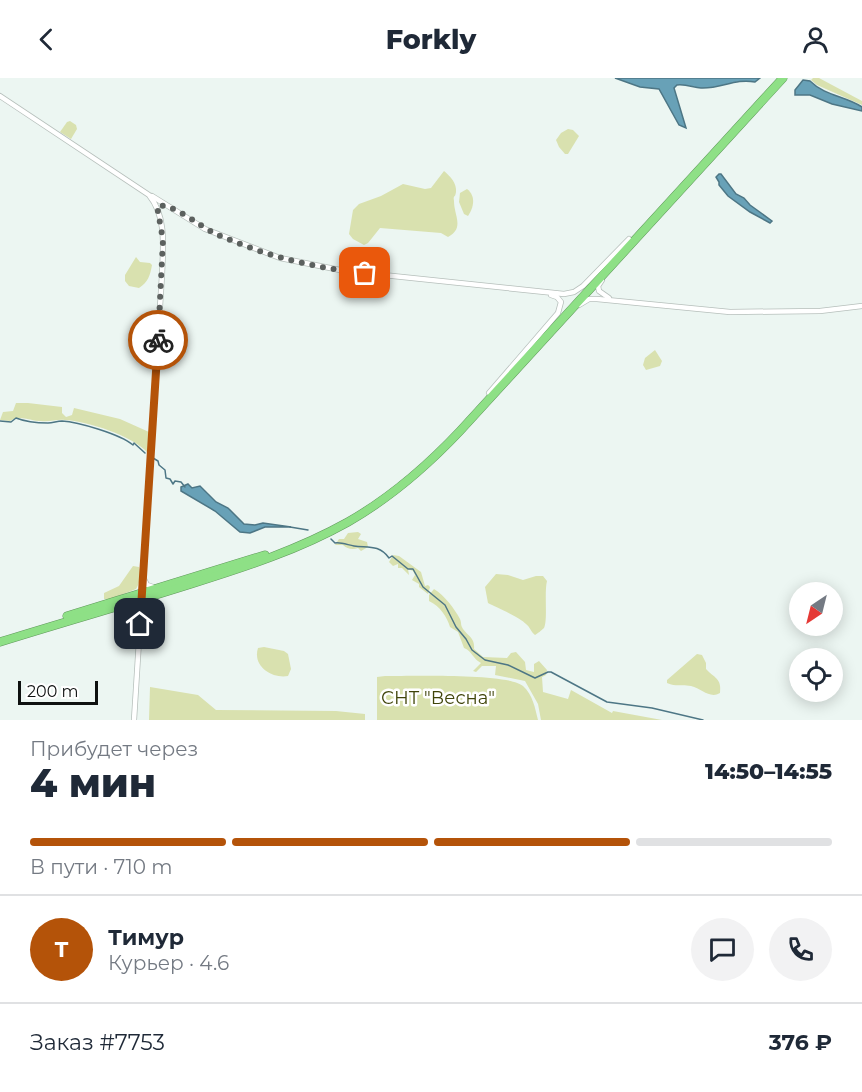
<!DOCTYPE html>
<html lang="ru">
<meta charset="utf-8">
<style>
:root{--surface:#fff;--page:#f2f2f3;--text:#1f2937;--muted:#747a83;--line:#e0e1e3;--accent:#b45309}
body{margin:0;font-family:Montserrat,sans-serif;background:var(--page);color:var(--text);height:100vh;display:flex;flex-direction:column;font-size:22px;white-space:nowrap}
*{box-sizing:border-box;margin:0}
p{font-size:20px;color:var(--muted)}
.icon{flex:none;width:33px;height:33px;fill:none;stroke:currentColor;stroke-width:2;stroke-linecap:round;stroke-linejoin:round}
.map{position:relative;height:642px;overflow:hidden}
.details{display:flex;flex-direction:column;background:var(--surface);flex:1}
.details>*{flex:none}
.needle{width:39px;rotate:215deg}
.fabs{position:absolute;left:789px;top:504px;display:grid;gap:12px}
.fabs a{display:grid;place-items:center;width:54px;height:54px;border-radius:50%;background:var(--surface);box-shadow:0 3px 15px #0003;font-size:30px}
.scale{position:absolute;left:18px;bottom:15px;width:80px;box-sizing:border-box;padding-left:6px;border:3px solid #0e1110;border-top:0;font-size:16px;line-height:21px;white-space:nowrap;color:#0e1110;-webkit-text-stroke:4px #fff;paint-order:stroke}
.pin{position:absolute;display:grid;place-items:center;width:51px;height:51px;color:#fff;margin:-26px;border-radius:12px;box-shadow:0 3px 9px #0006}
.courier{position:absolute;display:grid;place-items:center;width:60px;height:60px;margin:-30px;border:4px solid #b45309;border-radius:50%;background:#fff;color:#222;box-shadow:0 2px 8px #0007}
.overview em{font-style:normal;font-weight:800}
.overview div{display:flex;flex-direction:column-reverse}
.overview{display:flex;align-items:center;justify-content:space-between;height:102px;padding:0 30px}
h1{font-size:39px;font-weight:800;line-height:45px}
.bar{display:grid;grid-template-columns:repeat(4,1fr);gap:9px 6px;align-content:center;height:72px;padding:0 30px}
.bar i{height:8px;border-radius:4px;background:var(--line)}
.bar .active{background:var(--accent)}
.bar p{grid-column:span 4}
.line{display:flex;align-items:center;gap:15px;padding:0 30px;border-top:2px solid var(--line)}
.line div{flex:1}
.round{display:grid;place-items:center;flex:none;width:63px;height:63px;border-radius:32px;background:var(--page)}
header{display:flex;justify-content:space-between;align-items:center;height:78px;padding:0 30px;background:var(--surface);font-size:27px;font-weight:800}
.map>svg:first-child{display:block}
.green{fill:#d9e1af}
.water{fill:#68a1b7;stroke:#4d7685;stroke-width:1.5}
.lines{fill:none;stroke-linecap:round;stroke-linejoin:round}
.stream{stroke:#4d7685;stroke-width:1.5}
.minor-casing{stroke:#b6bfbb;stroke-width:6}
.highway-casing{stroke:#61985d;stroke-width:9}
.minor{stroke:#fff;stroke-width:4.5}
.highway{stroke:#8ee086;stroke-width:8}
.done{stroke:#5c615f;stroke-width:6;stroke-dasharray:0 10.8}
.route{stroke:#b45309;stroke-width:8}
.labels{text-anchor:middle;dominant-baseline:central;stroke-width:5;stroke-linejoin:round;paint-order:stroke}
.park-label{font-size:18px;fill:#3f4409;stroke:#fff}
</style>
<header><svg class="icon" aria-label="back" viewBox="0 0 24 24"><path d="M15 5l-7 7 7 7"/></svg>Forkly<svg class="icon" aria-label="person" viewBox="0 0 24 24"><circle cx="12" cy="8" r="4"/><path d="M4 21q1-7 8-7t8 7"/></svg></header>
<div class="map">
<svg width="862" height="642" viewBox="0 0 862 642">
<rect width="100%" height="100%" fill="#ecf6f2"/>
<g class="green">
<path d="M 813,0 L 819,0 L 862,23 L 862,27 L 817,7 L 811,2 Z"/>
<path d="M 70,43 L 76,47 L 77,51 L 71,61 L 60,54 L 67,44 Z"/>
<path d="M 568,51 L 573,52 L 579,58 L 568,76 L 565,76 L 559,69 L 556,62 L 561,55 Z"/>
<path d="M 444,93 C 450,98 457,105 456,114 C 455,121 453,116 454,123 C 454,138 465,150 448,159 L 441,155 L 380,150 L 368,165 L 364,167 L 353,161 L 349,156 L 353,132 L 359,126 L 381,118 L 403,106 L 425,111 L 431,110 Z"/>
<path d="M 467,111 C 476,118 474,129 468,138 L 464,136 L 459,124 L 460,115 Z"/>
<path d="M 136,179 L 140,184 L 150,185 L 152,187 C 150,198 148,204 139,210 L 129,208 L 125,203 L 125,197 Z"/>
<path d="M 655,272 L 662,283 L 660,288 L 646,292 L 643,287 L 645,280 Z"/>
<path d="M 16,325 L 28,325 L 62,329 L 62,335 L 66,339 L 72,337 L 74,330 L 120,341 L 149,354 L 148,375 C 133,358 87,343 65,342 C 57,341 50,344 41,343 C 31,343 18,336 10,343 L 0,342 L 3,334 L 13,333 Z"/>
<path d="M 358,454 L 361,456 L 358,461 L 367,464 L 368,469 L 361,473 L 358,470 C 353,472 347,471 343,467 L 335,467 L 339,461 L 344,461 L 348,455 Z"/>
<path d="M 393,477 L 399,478 L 421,494 L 425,508 L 428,507 L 430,509 L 428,516 L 419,509 L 419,506 L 412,502 L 415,497 L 413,493 L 408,491 L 409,497 L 402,490 L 398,490 L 398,486 L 393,488 L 389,484 Z"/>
<path d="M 133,488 L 139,489 C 141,496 140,505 136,511 L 111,521 L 104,521 L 104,515 L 119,508 Z"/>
<path d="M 496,496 L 508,497 L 523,502 L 536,498 L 543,498 L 547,503 C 544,515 548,542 544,550 C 542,552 537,556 535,557 C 531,554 530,549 526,546 C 521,540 496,529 488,525 L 485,509 Z"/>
<path d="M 434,511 C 445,518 454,530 460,541 C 462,546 460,546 463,551 C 469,559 475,560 474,571 L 483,579 L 507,580 L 511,575 L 516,574 L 525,584 L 526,592 L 534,594 L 534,586 L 539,583 L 547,592 L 546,597 L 542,599 L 543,614 L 568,621 L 571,612 L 612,635 L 613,633 L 662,642 L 541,642 L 538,626 L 525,603 L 495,597 L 496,588 L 482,588 L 476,594 L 473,593 L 481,585 C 473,581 472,573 464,570 L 458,554 L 450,549 C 447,539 440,528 429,523 L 429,517 Z"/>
<path d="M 264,569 L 284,573 L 288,576 L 291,591 L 288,598 C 273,601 252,589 258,570 Z"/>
<path d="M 697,576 L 702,577 L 706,585 L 706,591 C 714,600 722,600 720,615 C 710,621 702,611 691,608 C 682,606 676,609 667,605 L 667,602 Z"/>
<path d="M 385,598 C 409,598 509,595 523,608 C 533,617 535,630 538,642 L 377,642 L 377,599 Z"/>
<path d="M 150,609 L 198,617 L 216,632 L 336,633 L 365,636 L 365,642 L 149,642 Z"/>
</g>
<g class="water">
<path d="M 615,0 L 760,0 L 755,4 C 735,0 721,11 701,10 C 692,9 686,6 677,7 L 674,10 L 686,50 L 679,47 L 659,11 L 640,9 Z"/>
<path d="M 803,2 L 810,3 C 825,18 845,18 862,29 L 862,33 L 832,26 L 810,17 L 795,17 L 795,12 Z"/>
<path d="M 719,96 L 721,96 L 736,116 L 744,120 L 750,127 L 772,143 L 770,145 L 750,134 L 728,118 L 719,107 L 719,104 L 716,99 Z"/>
<path d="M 188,406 L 192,410 L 200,408 L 216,424 L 228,430 L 244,446 L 255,447 L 263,445 L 291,449 L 265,449 L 250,455 L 240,454 L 215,433 L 181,413 L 181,409 Z"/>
</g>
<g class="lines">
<g class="stream">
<path d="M 0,343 L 11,344 L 16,340 C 26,344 37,345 48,345 C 53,345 57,343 62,343 C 78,344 120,356 133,367 L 134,365 L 145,375"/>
<path d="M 153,380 L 158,383 L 159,387 L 165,392 L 166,400 L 170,401 L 173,406 L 175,403 L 181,404 L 185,409"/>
<path d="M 290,449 L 308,452"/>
<path d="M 331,461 L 335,465 C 341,464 348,467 354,468 C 367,470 379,466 389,480 L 392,478 L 408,491 L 413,491 L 423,509 L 445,527 L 456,549 L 466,561 L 472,572 L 485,582 L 508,587 L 535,600 L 548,594 L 551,594 L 607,624 L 652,630 L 703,642"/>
</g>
<g class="minor-casing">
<g id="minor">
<path d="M 0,18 L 149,117 C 167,139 163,170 162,197 L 134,642"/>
<path d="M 152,118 L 205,151 L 280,180 L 345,193 L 564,216 L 574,214 L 583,208 L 629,161"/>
<path d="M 602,202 L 598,208 L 599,213 L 609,220"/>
<path d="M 579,227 L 589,221 L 597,221 L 730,234 L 820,233 L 862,228"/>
<path d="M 489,315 L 558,235 L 561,224 L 557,219 L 551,217"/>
<path d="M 143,499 L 147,507 L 156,510"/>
<path d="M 123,528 L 134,532 L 139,541"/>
</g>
</g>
<g class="highway-casing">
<g id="highway">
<path d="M 67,538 L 265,477"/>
<path d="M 0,564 C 64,544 128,526 191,506 C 245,489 298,472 348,444 C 390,420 427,388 460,353 L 783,0"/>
</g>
</g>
<use href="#minor" class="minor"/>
<use href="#highway" class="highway"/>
</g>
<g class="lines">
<path class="done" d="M 158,262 L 163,162 L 157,128 C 171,124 200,148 214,155 C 262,177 313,190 365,195"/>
<path class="route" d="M 140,546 L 158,262"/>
</g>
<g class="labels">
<g class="park-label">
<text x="438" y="620">СНТ "Весна"</text>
</g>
</g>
</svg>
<div class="fabs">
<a><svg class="needle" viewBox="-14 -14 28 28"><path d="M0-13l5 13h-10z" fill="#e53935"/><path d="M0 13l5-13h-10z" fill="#747a83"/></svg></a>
<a><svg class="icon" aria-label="locate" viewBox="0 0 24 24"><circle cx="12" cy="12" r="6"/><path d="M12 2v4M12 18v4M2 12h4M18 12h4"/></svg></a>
</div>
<div class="scale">200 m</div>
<div class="pin" style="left:365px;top:195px;background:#ea580c"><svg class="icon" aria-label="bag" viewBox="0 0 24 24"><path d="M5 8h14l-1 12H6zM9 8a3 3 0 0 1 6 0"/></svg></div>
<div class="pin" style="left:140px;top:546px;background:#1f2937"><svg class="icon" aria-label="home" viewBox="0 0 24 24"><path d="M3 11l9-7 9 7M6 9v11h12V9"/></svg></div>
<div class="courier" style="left:158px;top:262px"><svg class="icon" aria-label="bike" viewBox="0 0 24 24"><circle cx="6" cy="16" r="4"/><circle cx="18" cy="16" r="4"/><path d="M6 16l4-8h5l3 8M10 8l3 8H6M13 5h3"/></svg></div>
</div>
<section class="details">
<div class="overview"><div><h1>4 мин</h1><p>Прибудет через</p></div><em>14:50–14:55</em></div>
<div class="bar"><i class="active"></i><i class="active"></i><i class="active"></i><i></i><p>В пути · 710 m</p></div>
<div class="line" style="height:108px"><b class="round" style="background:var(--accent);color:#fff">Т</b><div><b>Тимур</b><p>Курьер · 4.6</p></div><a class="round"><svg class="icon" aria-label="chat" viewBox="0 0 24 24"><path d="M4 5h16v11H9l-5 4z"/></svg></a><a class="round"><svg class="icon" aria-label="phone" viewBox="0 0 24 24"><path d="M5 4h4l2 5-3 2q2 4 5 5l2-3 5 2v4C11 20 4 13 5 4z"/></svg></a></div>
<div class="line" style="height:78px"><div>Заказ #7753</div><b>376 ₽</b></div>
</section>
